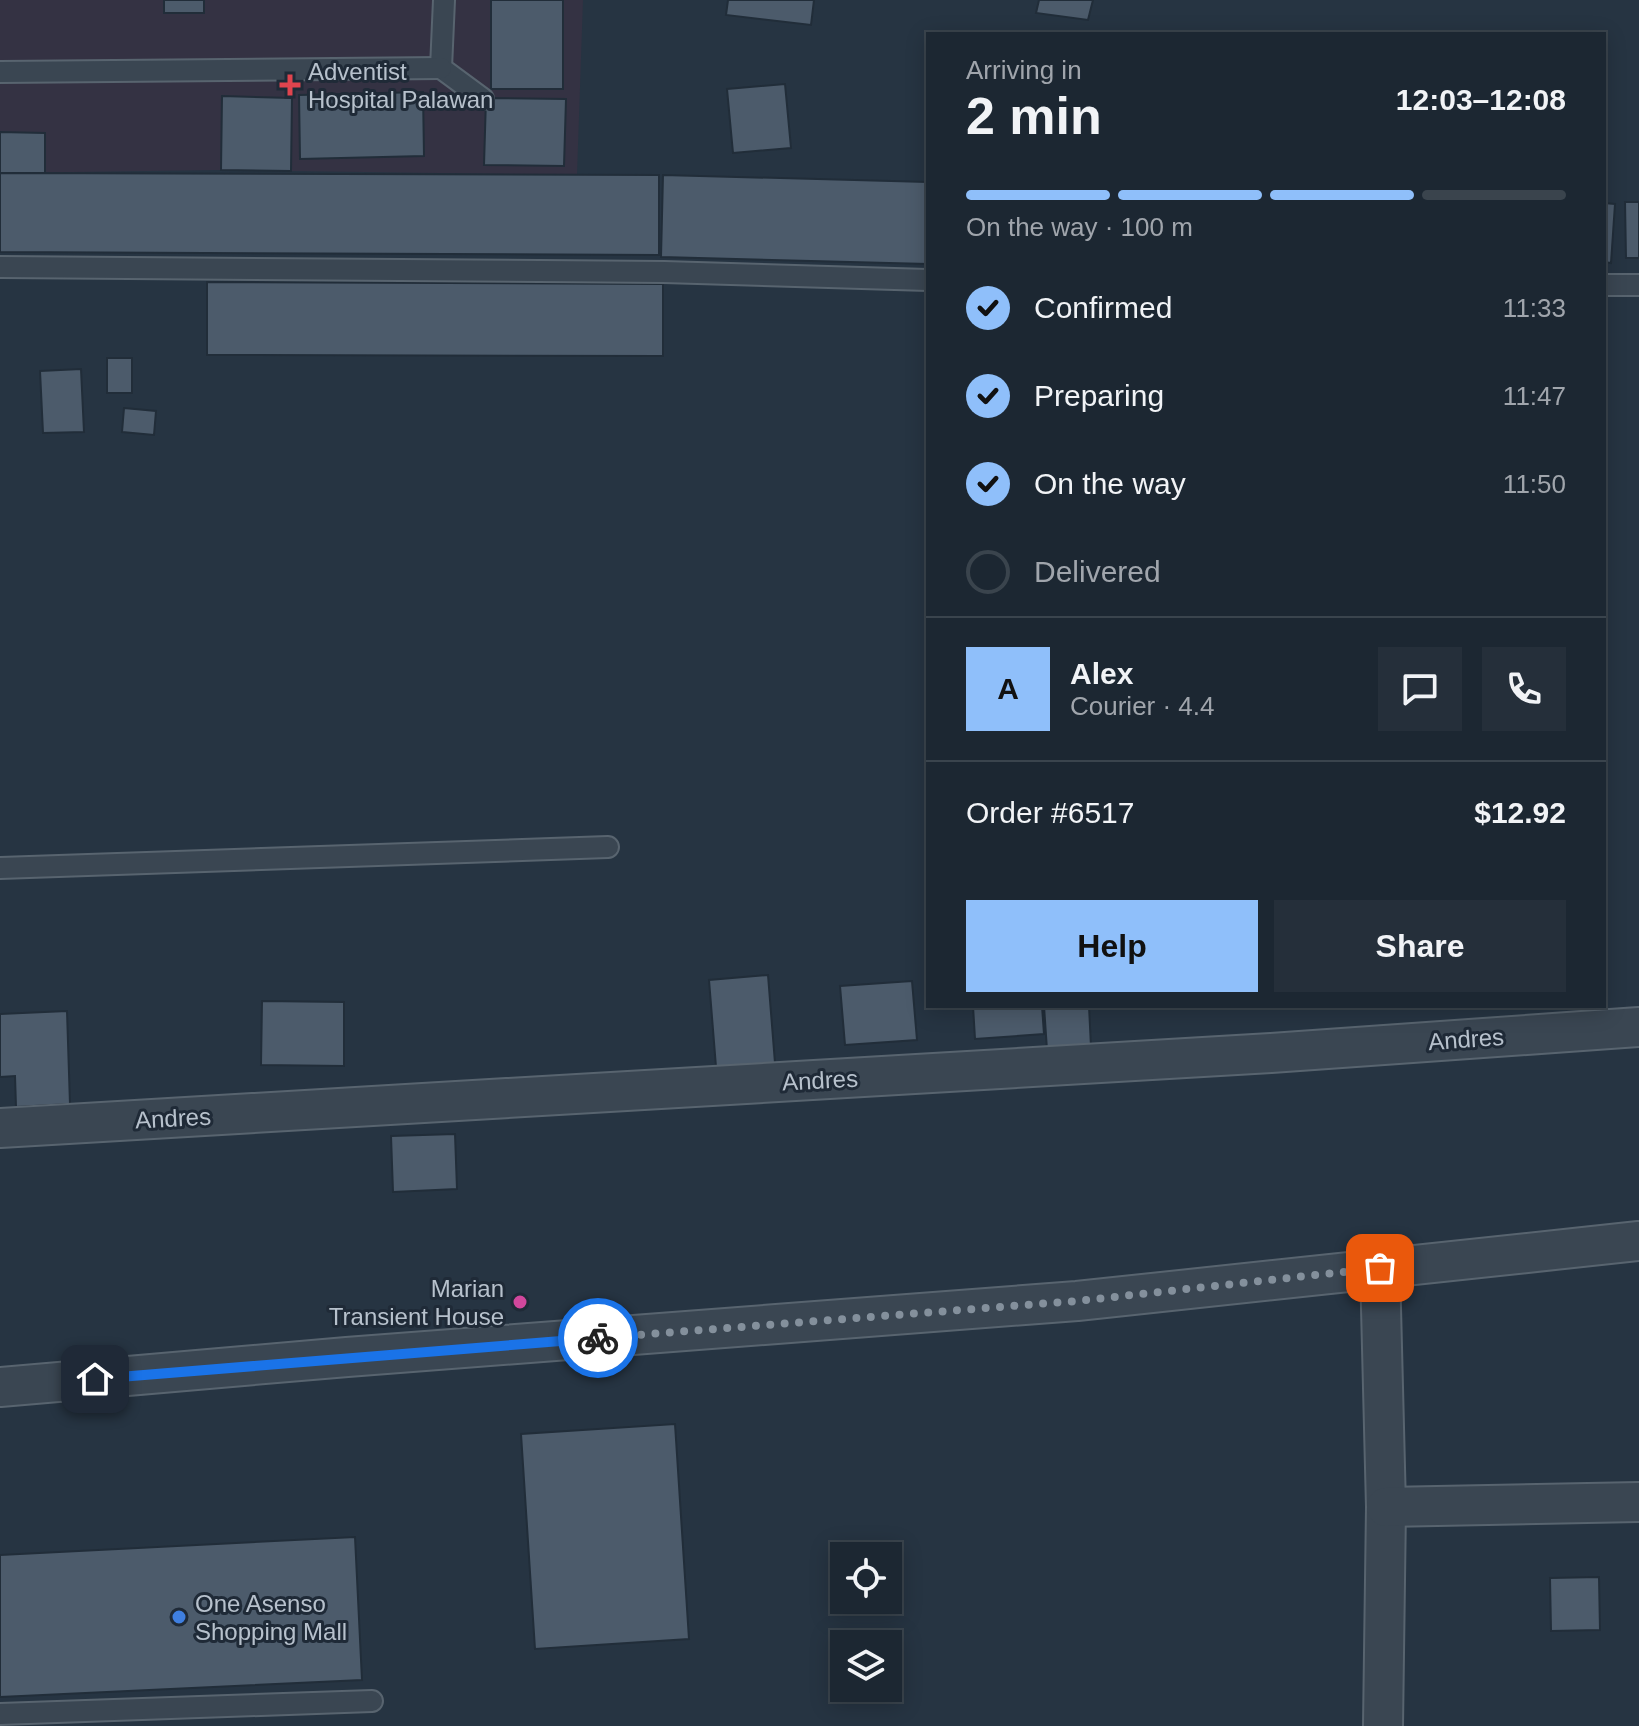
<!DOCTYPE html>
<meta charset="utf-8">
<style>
:root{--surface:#1c2732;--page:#252f3a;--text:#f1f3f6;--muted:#a0a5ac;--line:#3a444d;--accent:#8fbffa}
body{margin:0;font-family:Arial,sans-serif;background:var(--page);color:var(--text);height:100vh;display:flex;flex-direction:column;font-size:30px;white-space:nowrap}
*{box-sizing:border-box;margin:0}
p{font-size:26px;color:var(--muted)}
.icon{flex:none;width:44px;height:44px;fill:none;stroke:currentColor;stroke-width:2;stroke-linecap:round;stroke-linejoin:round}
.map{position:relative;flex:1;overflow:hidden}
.side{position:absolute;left:926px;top:32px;width:680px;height:976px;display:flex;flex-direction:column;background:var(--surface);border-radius:0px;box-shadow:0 4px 20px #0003,0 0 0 2px var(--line)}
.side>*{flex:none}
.tools{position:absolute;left:830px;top:1542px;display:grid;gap:16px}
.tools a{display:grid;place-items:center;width:72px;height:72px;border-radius:0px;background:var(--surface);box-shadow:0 4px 20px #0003,0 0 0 2px var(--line);font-size:40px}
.pin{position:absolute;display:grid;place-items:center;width:68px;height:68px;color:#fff;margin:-34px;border-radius:16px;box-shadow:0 4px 12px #0006}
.courier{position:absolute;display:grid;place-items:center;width:80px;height:80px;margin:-40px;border:6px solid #1a73e8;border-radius:50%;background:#fff;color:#222;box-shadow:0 2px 10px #0007}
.overview em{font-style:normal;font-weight:600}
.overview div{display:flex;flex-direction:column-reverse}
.overview{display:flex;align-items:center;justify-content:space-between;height:136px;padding:0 40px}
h1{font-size:52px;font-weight:600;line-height:60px}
.bar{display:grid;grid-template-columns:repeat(4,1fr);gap:12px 8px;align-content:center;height:96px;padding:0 40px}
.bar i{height:10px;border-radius:6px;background:var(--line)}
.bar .current{background:var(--accent)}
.bar p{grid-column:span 4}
.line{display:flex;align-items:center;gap:20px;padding:0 40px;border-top:2px solid var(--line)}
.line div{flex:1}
.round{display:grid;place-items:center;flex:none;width:84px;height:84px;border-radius:0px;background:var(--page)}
ol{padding:0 40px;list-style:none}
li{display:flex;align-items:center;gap:24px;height:88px}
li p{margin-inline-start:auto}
li .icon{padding:8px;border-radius:50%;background:var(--accent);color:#111;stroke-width:4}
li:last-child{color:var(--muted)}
li i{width:44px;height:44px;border:4px solid var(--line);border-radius:50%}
.primary-button{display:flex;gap:16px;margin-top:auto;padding:16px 40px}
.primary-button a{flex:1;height:92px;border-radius:0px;background:var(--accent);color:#111;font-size:32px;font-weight:600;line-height:92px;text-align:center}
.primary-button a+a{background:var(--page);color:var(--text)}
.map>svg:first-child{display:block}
.medical{fill:#343243}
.building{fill:#4c5b6b;stroke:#212d39;stroke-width:2}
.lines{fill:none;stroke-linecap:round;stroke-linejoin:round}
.service-casing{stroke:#58646f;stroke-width:24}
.minor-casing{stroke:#58646f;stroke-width:42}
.service{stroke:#3a4652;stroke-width:20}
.minor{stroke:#3a4652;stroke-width:38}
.done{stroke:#84909c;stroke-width:8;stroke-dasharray:0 14.4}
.route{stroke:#1a73e8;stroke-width:10}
.health-dot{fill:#e0444e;stroke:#1f2a37;stroke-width:3}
.hotel-dot{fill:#d1479c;stroke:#1f2a37;stroke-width:3}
.shop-dot{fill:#3f7fe0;stroke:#1f2a37;stroke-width:3}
.labels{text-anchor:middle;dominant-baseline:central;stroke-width:6;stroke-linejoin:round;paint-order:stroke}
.poi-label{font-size:24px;fill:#b7c1cc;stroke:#1f2a37;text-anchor:start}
.street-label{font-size:24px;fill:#b7c1cc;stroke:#1f2a37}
</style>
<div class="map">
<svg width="1639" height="1726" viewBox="0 0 1639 1726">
<rect width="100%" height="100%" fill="#263442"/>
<path class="medical" d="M 0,0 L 583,0 L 577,175 L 221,170 L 0,173 Z"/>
<g class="building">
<rect x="164" y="0" width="40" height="13"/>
<rect x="491" y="0" width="72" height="89"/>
<path d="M 728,0 L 814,0 L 811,25 L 726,15 Z"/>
<path d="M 1039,0 L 1093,0 L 1088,20 L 1036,13 Z"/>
<path d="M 785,84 L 791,148 L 733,153 L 727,89 Z"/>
<path d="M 423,92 L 424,156 L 300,159 L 299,95 Z"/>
<path d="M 222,96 L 292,98 L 291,171 L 221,170 Z"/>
<path d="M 486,98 L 566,99 L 564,166 L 484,165 Z"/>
<path d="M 0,132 L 45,133 L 45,173 L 0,173 Z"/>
<path d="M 0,173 L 659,175 L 659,255 L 0,252 Z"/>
<path d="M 663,175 L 928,182 L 928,264 L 661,257 Z"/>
<path d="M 1625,202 L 1639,202 L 1639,258 L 1626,258 Z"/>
<path d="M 1604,203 L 1615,204 L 1611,263 L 1604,262 Z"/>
<path d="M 207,282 L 663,284 L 663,356 L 207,355 Z"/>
<rect x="107" y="358" width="25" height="35"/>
<path d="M 81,369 L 84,432 L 43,433 L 40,371 Z"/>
<path d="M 124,408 L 156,411 L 154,435 L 122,432 Z"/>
<path d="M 768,975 L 775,1063 L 716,1067 L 709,980 Z"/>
<path d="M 912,981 L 917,1040 L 845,1045 L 840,986 Z"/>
<path d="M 262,1001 L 344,1002 L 344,1066 L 261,1065 Z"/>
<path d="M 973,1006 L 1042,1006 L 1044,1034 L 975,1039 Z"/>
<path d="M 1044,1006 L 1089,1006 L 1091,1047 L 1047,1050 Z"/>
<path d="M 67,1011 L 70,1104 L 16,1107 L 15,1076 L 0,1077 L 0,1014 Z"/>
<path d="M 455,1134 L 457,1189 L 393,1192 L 391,1136 Z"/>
<path d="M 675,1424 L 689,1639 L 535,1649 L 521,1434 Z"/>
<path d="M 355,1537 L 362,1680 L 0,1697 L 0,1555 Z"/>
<path d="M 1599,1577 L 1600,1630 L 1551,1631 L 1550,1578 Z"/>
</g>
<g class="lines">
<g class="service-casing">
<g id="service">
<path d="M 444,0 L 441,68 L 483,99"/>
<path d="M 0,72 L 441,68"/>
<path d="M 0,267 L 664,272 L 928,280"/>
<path d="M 1604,285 L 1639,285"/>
<path d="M 0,868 L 608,847"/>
<path d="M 0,1714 L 372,1701"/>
</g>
</g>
<g class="minor-casing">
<g id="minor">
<path d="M 0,1128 L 1271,1053 L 1639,1027"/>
<path d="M 1380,1268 L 1386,1507 L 1383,1726"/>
<path d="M 0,1387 L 347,1357 L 1077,1301 L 1639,1241"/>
<path d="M 1386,1507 L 1639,1502"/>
</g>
</g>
<use href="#service" class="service"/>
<use href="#minor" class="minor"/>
</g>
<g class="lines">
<path class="done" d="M 598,1338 L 1077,1301 L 1380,1268"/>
<path class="route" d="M 95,1379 L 598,1338"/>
</g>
<path class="health-dot" d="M286 73h8v8h8v8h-8v8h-8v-8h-8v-8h8z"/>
<circle class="hotel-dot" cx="520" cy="1302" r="8"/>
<circle class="shop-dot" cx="179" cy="1617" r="8"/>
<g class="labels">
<g class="poi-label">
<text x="308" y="71">Adventist<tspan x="308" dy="28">Hospital Palawan</tspan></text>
<text x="504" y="1288" text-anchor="end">Marian<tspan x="504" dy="28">Transient House</tspan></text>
<text x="195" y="1603">One Asenso<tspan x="195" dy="28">Shopping Mall</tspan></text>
</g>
<g class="street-label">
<text transform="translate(1466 1039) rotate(-4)">Andres</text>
<text transform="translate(820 1080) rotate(-3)">Andres</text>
<text transform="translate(173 1118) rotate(-3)">Andres</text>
</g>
</g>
</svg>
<div class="tools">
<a><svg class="icon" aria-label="locate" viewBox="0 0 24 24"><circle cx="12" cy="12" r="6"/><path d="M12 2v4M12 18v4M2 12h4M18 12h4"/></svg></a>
<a><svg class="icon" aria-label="layers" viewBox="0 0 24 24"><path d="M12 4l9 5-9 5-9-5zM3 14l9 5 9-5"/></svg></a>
</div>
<div class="pin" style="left:1380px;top:1268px;background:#ea580c"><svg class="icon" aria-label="bag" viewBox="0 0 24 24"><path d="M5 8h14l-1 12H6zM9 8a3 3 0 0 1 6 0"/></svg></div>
<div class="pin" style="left:95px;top:1379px;background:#1f2937"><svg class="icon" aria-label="home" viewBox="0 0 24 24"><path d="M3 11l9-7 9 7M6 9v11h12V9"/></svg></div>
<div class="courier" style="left:598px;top:1338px"><svg class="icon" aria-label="bike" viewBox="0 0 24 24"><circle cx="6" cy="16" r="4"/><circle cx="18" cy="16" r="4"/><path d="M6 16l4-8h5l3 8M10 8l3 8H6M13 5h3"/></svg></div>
<section class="side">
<div class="overview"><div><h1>2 min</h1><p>Arriving in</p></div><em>12:03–12:08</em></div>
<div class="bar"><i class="current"></i><i class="current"></i><i class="current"></i><i></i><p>On the way · 100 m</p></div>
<ol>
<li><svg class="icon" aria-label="check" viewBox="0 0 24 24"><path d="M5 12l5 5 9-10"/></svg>Confirmed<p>11:33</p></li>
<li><svg class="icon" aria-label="check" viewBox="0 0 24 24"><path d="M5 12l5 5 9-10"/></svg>Preparing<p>11:47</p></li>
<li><svg class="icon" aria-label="check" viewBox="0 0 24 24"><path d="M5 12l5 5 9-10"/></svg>On the way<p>11:50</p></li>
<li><i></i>Delivered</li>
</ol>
<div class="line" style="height:144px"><b class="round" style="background:var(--accent);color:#111">A</b><div><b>Alex</b><p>Courier · 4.4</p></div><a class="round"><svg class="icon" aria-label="chat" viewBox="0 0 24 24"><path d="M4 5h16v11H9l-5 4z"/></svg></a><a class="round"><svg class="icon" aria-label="phone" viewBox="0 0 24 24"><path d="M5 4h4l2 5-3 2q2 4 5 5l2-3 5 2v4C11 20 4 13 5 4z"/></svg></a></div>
<div class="line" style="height:104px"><div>Order #6517</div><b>$12.92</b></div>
<div class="primary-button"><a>Help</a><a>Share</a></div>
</section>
</div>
